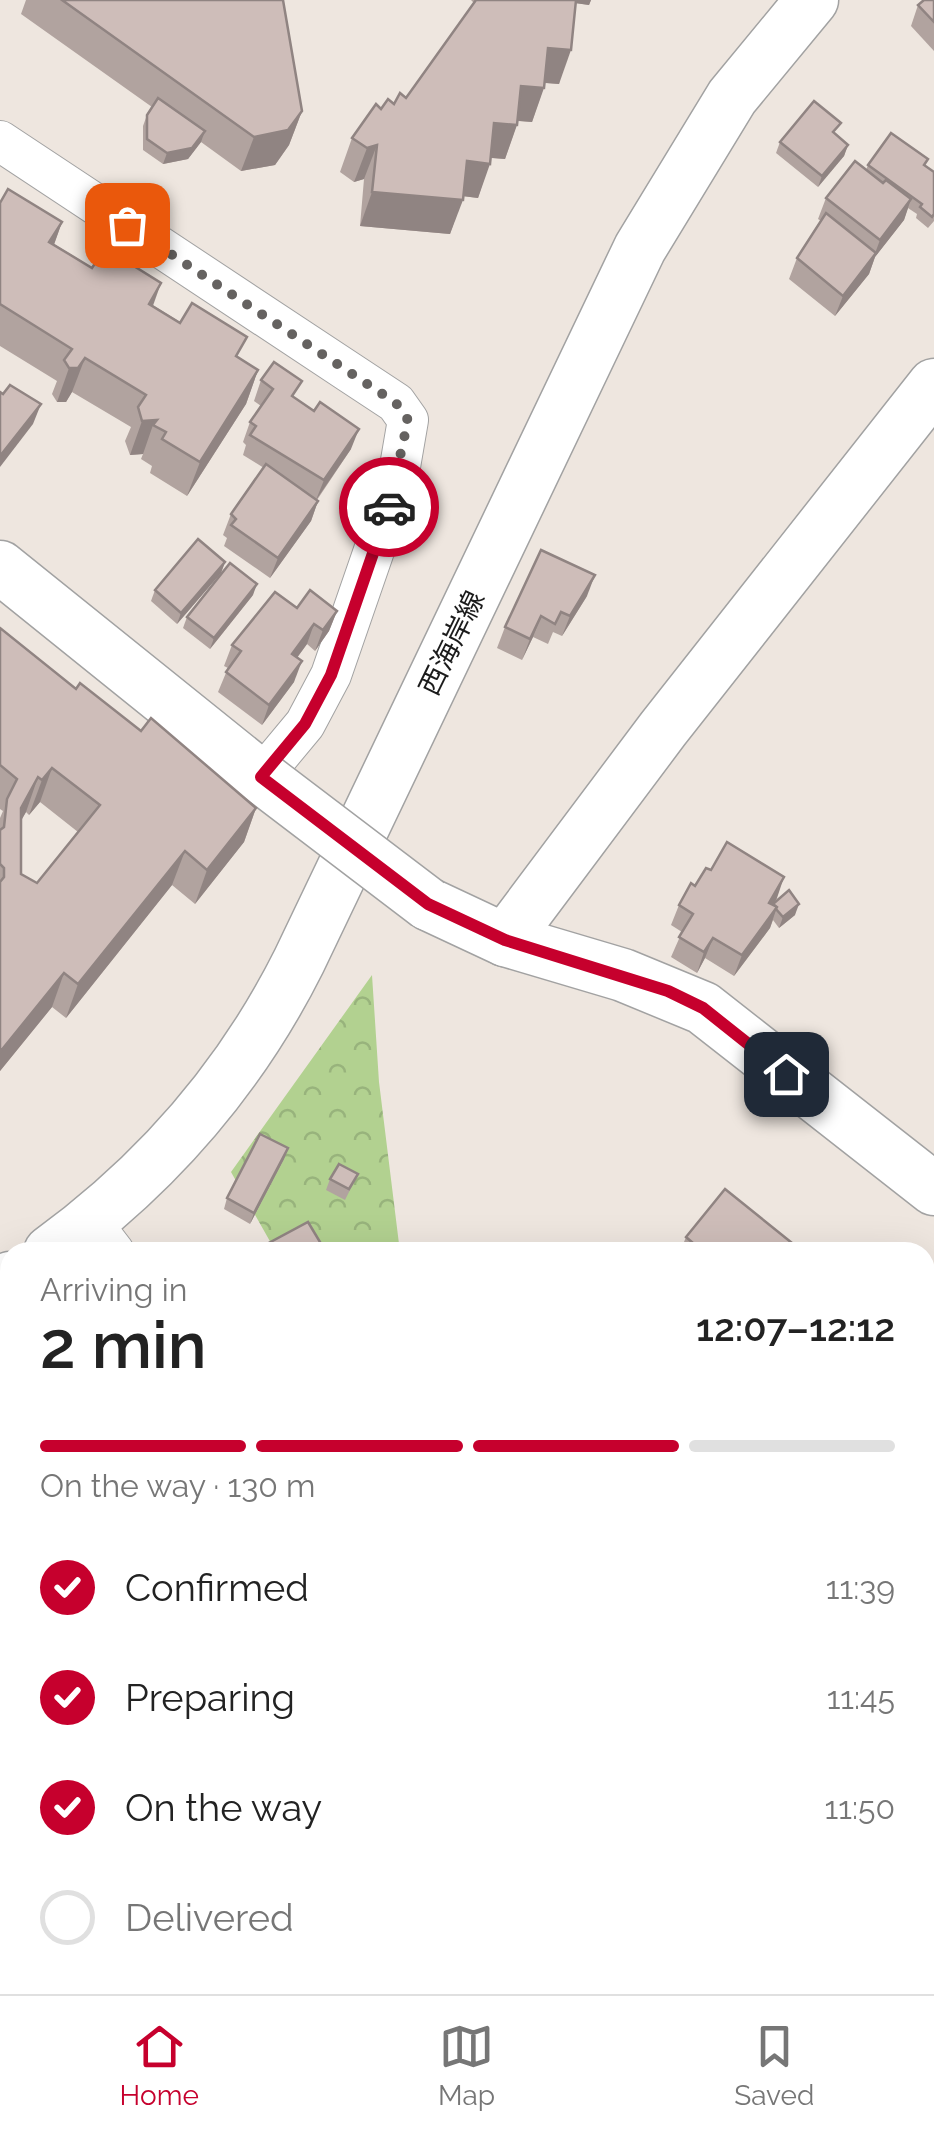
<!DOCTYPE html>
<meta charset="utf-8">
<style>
:root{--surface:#fff;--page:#f6f6f6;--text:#222;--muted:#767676;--line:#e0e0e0;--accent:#c6002d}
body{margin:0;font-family:Raleway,"Noto Sans JP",sans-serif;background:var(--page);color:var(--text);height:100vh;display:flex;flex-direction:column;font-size:38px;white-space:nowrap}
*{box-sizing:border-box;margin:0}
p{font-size:32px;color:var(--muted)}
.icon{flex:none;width:55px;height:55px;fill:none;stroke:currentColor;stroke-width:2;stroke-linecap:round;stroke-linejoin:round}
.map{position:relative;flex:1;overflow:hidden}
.details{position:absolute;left:0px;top:1242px;width:935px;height:752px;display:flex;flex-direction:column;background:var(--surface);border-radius:30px 30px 0 0;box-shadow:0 10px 40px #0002}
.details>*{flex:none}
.pin{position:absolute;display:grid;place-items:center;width:85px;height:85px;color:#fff;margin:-42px;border-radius:20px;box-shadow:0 5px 15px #0006}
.courier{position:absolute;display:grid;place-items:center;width:100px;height:100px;margin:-50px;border:8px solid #c6002d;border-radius:50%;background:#fff;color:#222;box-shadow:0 2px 12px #0007}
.summary em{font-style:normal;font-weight:600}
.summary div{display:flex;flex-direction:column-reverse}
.summary{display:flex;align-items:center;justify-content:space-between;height:170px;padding:0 40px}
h1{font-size:65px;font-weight:600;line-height:75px}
.bar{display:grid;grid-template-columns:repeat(4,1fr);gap:15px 10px;align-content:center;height:120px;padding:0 40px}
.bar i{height:12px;border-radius:8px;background:var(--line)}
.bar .selected{background:var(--accent)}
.bar p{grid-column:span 4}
ol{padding:0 40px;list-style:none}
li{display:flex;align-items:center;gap:30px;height:110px}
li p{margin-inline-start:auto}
li .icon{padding:10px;border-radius:50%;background:var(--accent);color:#fff;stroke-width:4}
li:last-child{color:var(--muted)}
li i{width:55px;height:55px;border:5px solid var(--line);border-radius:50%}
.menu{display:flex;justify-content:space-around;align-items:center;height:140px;border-top:2px solid var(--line);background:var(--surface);font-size:28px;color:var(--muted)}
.menu a{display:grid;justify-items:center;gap:5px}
.menu .selected{color:var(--accent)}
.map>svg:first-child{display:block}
.forest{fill:url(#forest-crowns)}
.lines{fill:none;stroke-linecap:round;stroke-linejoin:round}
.service-casing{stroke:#a2a2a2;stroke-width:22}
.minor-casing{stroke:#a2a2a2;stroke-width:42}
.tertiary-casing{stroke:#a2a2a2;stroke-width:55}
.service{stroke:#fff;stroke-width:20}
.minor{stroke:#fff;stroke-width:40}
.tertiary{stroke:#fff;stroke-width:52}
.tertiary-bridge-casing{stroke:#a2a2a2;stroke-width:55;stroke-linecap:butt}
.tertiary-bridge{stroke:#fff;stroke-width:52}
.wall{fill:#b1a39f;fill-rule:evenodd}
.shaded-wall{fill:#908482}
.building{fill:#cebdb9;stroke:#908482;stroke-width:2.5;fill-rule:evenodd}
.done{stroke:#656260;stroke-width:10;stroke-dasharray:0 18}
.route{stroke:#c6002d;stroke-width:12}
.labels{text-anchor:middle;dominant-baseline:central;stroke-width:9;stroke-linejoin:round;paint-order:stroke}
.street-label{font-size:28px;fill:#1b1b1b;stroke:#fff}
</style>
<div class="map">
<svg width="934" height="1994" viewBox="0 0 934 1994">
<defs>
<pattern id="forest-crowns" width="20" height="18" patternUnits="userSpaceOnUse" patternTransform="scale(2.5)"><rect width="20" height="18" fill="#b2d190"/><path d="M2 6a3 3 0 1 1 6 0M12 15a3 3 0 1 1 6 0" fill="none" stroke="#98b37c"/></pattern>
</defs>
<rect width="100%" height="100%" fill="#eee6df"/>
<g class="forest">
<path d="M 372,975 L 379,1082 L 400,1252 L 276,1252 L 231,1172 Z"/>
<path d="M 199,1985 L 320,1985 L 311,1994 L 190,1994 Z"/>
<path d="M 557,1985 L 806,1985 L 811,1994 L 563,1994 Z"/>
</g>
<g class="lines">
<g class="service-casing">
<path id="service" d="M 925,1547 L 934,1554"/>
</g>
<g class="minor-casing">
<g id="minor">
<path d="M 0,141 L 349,372 L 396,403 L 408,420 L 397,484 L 331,675 L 305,724 L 261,777"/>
<path d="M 91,1222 L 114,1252"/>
<path d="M 0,1584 L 10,1580"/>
<path d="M 0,1869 L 10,1867"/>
</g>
</g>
<g class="tertiary-casing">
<g id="tertiary">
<path d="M 0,567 L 261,777"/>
<path d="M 428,904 L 505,940 L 623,975 L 703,1008 L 934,1189"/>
<path d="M 505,940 L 663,729 L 934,385"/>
<path d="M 50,1252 C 157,1174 240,1079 299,961 L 640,248 L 732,97 L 812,0"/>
<path d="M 0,1284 L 10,1278"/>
</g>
</g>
<use href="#service" class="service"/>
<use href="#minor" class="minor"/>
<use href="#tertiary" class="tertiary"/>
<g class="tertiary-bridge-casing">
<path id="tertiary-bridge" d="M 261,777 L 428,904"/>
</g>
<use href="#tertiary-bridge" class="tertiary-bridge"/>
</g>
<g class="wall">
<path d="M 26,0 L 283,0 L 302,111 L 289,145 L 275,165 L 241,171 L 201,142 L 188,159 L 163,164 L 143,150 L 143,126 L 147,115 L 152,107 L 21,14 Z"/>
<path d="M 471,0 L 591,0 L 589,5 L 576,3 L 559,84 L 545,83 L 532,122 L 518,121 L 505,159 L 491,158 L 478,198 L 463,196 L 450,234 L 360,226 L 364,179 L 354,182 L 340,172 L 352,138 L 381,109 L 406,98 L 474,3 Z"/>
<path d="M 934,0 L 934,51 L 911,26 L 918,5 Z"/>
<path d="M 780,142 L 848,145 L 844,156 L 818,187 L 776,153 Z"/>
<path d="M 868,165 L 926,166 L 934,172 L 934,221 L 928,228 L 916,218 L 917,214 L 908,208 L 904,220 L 875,257 L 869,274 L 835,316 L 789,279 L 797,258 L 821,221 L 818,219 L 826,198 L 866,170 Z"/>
<path d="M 0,203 L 62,222 L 54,244 L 258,370 L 246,404 L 187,496 L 150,473 L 152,466 L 141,459 L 143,454 L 130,455 L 125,441 L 131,427 L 72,392 L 66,402 L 57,402 L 52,394 L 57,381 L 0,346 Z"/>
<path d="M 261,380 L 296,398 L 351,449 L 317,500 L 318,501 L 311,521 L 270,578 L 224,546 L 227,538 L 223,535 L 231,514 L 264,468 L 243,455 L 246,445 L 243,442 L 250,422 L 261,406 L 254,401 Z"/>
<path d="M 225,562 L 221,573 L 177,624 L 151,601 L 155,590 Z"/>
<path d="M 253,595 L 210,649 L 183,628 L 187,617 Z"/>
<path d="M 587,596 L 562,636 L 553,632 L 548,644 L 533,637 L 522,660 L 497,648 L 505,627 Z"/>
<path d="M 297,608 L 337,611 L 329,631 L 315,651 L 307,644 L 297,658 L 294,682 L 262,725 L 218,692 L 228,668 L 224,666 L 232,645 Z"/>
<path d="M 0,628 L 76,689 L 256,808 L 244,842 L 195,904 L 172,885 L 66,1018 L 52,1007 L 0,1071 L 0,818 L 3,811 L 0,809 ZM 40,802 L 78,832 L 37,883 L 21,874 L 21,820 L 26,812 L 29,815 Z"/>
<path d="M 695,886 L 777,898 L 774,903 L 795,915 L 779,928 L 773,920 L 770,928 L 734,976 L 705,958 L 697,973 L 671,957 L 682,932 L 671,925 L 679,905 Z"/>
<path d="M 288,1148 L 284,1159 L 250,1224 L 224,1209 L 227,1198 Z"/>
<path d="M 358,1174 L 345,1200 L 326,1190 L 330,1179 Z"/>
<path d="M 686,1237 L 792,1243 L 789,1252 L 680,1252 Z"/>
<path d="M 10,1364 L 10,1440 L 0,1422 L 0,1406 L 6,1394 L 1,1386 Z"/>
<path d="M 7,1626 L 10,1626 L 10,1679 L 0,1648 Z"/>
<path d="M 934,1719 L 934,1861 L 925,1750 L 925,1743 Z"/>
<path d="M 42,1985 L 145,1985 L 142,1994 L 45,1994 Z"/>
<path d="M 167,1985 L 197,1985 L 178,1994 L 171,1994 Z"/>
</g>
<g class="shaded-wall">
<path d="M 568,0 L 591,0 L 589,5 L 567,2 Z"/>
<path d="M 548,48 L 571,50 L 559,84 L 535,82 Z"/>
<path d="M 521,86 L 544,88 L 532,122 L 509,120 Z"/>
<path d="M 302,111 L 289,145 L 275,165 L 241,171 L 254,137 Z"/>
<path d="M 494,123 L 517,125 L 505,159 L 482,157 Z"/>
<path d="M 205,131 L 201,142 L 188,159 L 163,164 L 167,153 Z"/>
<path d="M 377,145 L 364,179 L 354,182 L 367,148 Z"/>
<path d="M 848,145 L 844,156 L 818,187 L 822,176 Z"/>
<path d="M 467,161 L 490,164 L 478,198 L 454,195 Z"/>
<path d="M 372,192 L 463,200 L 450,234 L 360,226 Z"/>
<path d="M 911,199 L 904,220 L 875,257 L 869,274 L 835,316 L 843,296 L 874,256 L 880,240 Z"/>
<path d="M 62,222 L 50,256 L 49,242 Z"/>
<path d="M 161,283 L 149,317 L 149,304 Z"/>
<path d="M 85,358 L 72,392 L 66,402 L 57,402 L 69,368 Z"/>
<path d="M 258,370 L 246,404 L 187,496 L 200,462 Z"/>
<path d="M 41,404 L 33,424 L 0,467 L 0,456 Z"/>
<path d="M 157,420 L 153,425 L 143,454 L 130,455 L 142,421 Z"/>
<path d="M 359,429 L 351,449 L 316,500 L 324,480 Z"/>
<path d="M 318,501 L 311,521 L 270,578 L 278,558 Z"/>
<path d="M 225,562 L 221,573 L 177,624 L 181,613 Z"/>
<path d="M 595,575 L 587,596 L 562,636 L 570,616 Z"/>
<path d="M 257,584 L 253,595 L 210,649 L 214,638 Z"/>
<path d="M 337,611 L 329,631 L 315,651 L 323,630 Z"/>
<path d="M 541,616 L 533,637 L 522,660 L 530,639 Z"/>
<path d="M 314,624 L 307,644 L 284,675 L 292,654 Z"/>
<path d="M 302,661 L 294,682 L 262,725 L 269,705 Z"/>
<path d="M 52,768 L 40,802 L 29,815 L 42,780 Z"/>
<path d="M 38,777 L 26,812 L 9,842 L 21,808 Z"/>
<path d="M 256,808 L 244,842 L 195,904 L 207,870 Z"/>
<path d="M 185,851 L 172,885 L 66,1018 L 78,984 Z"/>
<path d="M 784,877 L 777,898 L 762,923 L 769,903 Z"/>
<path d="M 799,904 L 795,915 L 779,928 L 783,917 Z"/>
<path d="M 777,907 L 770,928 L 734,976 L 742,955 Z"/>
<path d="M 713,938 L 705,958 L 697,973 L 704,952 Z"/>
<path d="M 64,973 L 52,1007 L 0,1071 L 0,1052 Z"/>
<path d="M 288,1148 L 284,1159 L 250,1224 L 254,1213 Z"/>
<path d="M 10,1516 L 10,1532 L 0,1538 L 0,1521 Z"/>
<path d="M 9,1690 L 2,1711 L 0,1711 L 0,1692 Z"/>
<path d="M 10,1776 L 10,1795 L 0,1797 L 0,1777 Z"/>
<path d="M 934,1839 L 934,1861 L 925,1866 L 925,1844 Z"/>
<path d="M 0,1961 L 10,1962 L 10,1983 L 0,1982 Z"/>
<path d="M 129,1985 L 145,1985 L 142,1994 L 103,1994 Z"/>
<path d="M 177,1985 L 197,1985 L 178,1994 L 173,1994 Z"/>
</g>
<g class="building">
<path d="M 62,0 L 283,0 L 302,111 L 288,130 L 254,137 Z"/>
<path d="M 476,0 L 576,0 L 571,50 L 548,48 L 544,88 L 521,86 L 517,125 L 494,123 L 490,164 L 467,161 L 463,200 L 372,192 L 377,145 L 367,148 L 352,138 L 376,104 L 381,109 L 388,99 L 394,104 L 400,93 L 406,98 Z"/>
<path d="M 924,0 L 934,0 L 934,22 L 918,5 Z"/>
<path d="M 158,98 L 205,131 L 192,148 L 167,153 L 147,139 L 147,115 Z"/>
<path d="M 814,101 L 841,123 L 833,132 L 848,145 L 822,176 L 780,142 Z"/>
<path d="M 891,133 L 928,159 L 924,165 L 934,172 L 934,214 L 932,217 L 920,207 L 922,204 L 868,165 Z"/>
<path d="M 855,161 L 883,183 L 886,180 L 911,199 L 880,240 L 826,198 Z"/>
<path d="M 8,189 L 62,222 L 49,242 L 92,268 L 105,248 L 161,283 L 149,304 L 180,323 L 192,303 L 247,337 L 236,356 L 258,370 L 200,462 L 162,439 L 166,432 L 153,425 L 157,420 L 142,421 L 138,407 L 146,395 L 85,358 L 78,368 L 69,368 L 64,360 L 72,349 L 0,304 L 0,203 Z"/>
<path d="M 826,213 L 876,253 L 843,296 L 797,258 Z"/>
<path d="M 274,362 L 302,381 L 292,396 L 314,411 L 320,402 L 359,429 L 324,480 L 250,435 L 256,426 L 250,422 L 273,389 L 261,380 Z"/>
<path d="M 10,385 L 41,404 L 0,456 L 0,392 L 3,394 Z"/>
<path d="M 266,464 L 318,501 L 278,558 L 231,525 L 236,519 L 231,514 Z"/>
<path d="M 198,539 L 225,562 L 181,613 L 155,590 Z"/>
<path d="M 541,550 L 595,575 L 570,616 L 561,612 L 555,624 L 541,616 L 530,639 L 505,627 Z"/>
<path d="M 230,563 L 257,584 L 214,638 L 187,617 Z"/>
<path d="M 310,590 L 337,611 L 323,630 L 314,624 L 292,654 L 302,661 L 269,705 L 226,672 L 241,651 L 232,645 L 275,592 L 297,608 Z"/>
<path d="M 0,628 L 76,689 L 80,683 L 141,731 L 151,718 L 256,808 L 207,870 L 185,851 L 78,984 L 64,973 L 0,1052 L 0,882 L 4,877 L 4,868 L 0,864 L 0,830 L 4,827 L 7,799 L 17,779 L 0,765 ZM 52,768 L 100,805 L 37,883 L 21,874 L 21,808 L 38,777 L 42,780 Z"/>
<path d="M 727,842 L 784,877 L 769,903 L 777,907 L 742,955 L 713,938 L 704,952 L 679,937 L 693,914 L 679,905 L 691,883 L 695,886 L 706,868 L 711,870 Z"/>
<path d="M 789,890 L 799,904 L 783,917 L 776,909 L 777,907 L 773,904 Z"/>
<path d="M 260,1134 L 288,1148 L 254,1213 L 227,1198 Z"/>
<path d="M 339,1164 L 358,1174 L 349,1189 L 330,1179 Z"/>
<path d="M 725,1189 L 792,1243 L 785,1252 L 692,1252 L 689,1249 L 693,1243 L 686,1237 Z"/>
<path d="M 308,1222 L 326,1252 L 252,1252 Z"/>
<path d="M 10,1392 L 10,1406 L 4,1395 Z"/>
<path d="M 10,1448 L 10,1516 L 0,1521 L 0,1452 Z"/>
<path d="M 0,1657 L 3,1657 L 9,1690 L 0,1692 Z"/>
<path d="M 10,1721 L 10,1776 L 0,1777 L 0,1723 Z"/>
<path d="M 934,1749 L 934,1839 L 925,1844 L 925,1753 Z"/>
<path d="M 0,1912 L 10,1912 L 10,1962 L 0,1961 Z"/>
<path d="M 57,1985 L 129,1985 L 103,1994 L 60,1994 Z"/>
</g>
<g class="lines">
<path class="done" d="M 127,225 L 396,403 L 408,420 L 389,507"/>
<path class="route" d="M 389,507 L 331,675 L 305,724 L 261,777 L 428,904 L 505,940 L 668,991 L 703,1008 L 786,1074"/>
</g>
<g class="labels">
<g class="street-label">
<text transform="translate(452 643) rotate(-64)">西海岸線</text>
</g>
</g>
</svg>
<div class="pin" style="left:127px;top:225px;background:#ea580c"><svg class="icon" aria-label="bag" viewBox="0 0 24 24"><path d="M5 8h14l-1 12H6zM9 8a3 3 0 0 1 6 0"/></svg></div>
<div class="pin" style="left:786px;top:1074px;background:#1f2937"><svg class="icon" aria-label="home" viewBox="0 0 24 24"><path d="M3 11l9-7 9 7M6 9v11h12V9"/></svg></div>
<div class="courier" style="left:389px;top:507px"><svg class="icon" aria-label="car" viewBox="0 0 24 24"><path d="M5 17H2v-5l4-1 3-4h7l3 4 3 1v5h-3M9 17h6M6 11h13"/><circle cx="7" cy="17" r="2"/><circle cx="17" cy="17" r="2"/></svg></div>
<section class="details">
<div class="summary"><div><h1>2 min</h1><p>Arriving in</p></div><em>12:07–12:12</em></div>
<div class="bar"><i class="selected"></i><i class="selected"></i><i class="selected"></i><i></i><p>On the way · 130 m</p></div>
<ol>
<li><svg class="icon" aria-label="check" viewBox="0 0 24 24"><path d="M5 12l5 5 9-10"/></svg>Confirmed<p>11:39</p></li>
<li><svg class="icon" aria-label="check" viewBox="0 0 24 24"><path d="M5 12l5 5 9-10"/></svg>Preparing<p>11:45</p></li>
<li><svg class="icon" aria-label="check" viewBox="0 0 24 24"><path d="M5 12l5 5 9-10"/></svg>On the way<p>11:50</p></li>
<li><i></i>Delivered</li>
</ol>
</section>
</div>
<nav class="menu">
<a class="selected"><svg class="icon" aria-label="home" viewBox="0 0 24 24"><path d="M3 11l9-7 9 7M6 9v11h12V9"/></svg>Home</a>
<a><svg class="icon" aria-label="map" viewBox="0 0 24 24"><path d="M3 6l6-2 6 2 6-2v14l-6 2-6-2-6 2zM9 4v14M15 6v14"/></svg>Map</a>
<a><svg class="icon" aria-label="saved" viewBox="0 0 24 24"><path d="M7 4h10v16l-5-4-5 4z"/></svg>Saved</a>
</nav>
